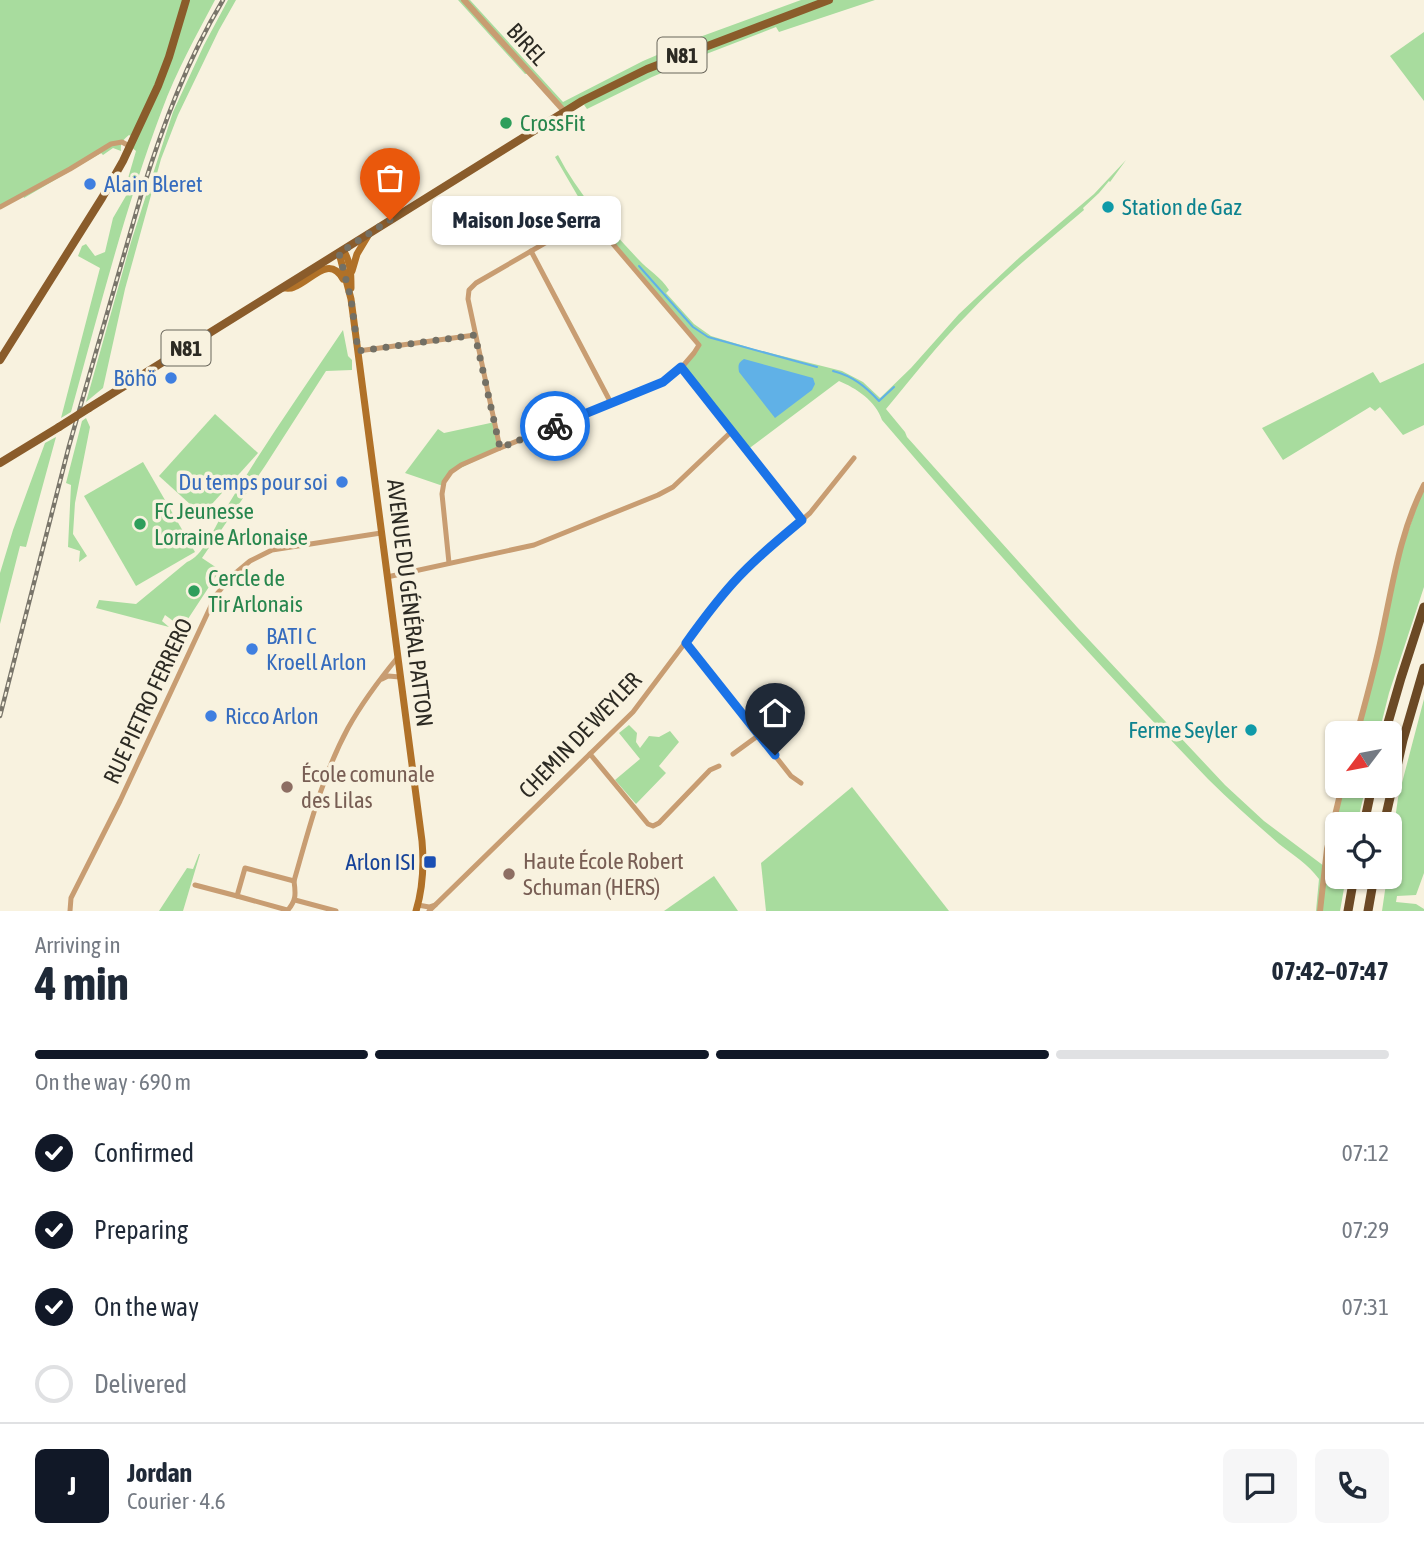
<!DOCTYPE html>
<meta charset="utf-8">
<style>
:root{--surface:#fff;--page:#f6f6f7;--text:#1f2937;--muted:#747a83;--line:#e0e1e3;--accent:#111827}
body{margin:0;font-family:"Asap Condensed",sans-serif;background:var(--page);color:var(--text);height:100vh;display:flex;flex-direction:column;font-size:26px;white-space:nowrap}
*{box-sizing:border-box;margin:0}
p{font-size:23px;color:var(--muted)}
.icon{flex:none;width:38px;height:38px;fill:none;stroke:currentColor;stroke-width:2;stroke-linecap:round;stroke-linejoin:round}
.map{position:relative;height:911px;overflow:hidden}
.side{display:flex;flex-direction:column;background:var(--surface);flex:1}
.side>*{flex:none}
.needle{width:46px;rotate:238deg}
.tools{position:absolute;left:1325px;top:721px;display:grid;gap:14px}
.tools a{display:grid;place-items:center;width:77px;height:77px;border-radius:10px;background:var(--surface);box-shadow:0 2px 5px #0004;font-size:35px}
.pin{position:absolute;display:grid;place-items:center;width:60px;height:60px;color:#fff;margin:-72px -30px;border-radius:50% 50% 50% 0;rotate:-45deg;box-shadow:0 0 7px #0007}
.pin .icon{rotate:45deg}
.courier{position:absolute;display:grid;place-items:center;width:70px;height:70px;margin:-35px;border:5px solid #1a73e8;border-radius:50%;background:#fff;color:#222;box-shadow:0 2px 9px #0007}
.bubble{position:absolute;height:49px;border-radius:10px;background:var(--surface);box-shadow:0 2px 5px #0004;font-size:23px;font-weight:700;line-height:49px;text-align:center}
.headline em{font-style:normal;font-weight:700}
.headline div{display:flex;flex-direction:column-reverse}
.headline{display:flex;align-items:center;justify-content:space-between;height:119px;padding:0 35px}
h1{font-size:46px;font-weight:700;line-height:52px}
.bar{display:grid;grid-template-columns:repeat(4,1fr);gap:10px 7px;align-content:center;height:84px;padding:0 35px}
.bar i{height:9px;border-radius:5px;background:var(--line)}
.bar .current{background:var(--accent)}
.bar p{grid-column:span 4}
.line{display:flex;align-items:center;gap:18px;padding:0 35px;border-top:2px solid var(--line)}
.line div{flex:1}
.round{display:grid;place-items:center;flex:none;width:74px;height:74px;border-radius:10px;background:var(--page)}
ol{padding:0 35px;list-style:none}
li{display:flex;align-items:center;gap:21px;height:77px}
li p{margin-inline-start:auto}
li .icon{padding:7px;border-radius:50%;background:var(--accent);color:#fff;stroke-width:4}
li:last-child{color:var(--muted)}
li i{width:38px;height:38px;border:4px solid var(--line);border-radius:50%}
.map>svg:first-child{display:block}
.green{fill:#a8dc9e}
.water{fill:#60b1e7}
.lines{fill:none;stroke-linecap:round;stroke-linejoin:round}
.stream{stroke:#60b1e7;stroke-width:2}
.minor{stroke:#c89d72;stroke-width:5}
.tertiary{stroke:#c89d72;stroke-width:6}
.secondary{stroke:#b07128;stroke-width:7}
.primary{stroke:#8a5c2b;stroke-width:8}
.motorway{stroke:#6b4925;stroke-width:9}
.rail-casing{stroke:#79756a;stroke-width:4.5}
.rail{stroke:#f8f2df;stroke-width:2;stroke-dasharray:5;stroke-linecap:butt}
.primary-bridge{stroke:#8a5c2b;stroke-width:8}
.done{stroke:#737065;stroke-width:7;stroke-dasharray:0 12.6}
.route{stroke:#1a73e8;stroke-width:9}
.leisure-dot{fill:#2e9e5b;stroke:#f8f2df;stroke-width:2.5}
.shop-dot{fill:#3f7fe0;stroke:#f8f2df;stroke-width:2.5}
.culture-dot{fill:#0f9aa8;stroke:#f8f2df;stroke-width:2.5}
.education-dot{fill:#8d6e63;stroke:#f8f2df;stroke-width:2.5}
.transit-dot{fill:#1a4fb4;stroke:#f8f2df;stroke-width:2.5}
.labels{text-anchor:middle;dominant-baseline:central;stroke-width:7;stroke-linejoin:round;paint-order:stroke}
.shield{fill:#f8f2df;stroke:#69665b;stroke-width:2}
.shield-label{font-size:21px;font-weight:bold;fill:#2c2a23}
.street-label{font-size:23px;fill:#2c2a23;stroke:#f8f2df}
.leisure-label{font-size:23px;fill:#27864d;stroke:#f8f2df;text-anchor:start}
.shop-label{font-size:23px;fill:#366cbe;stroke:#f8f2df;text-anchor:start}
.culture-label{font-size:23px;fill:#0d838f;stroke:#f8f2df;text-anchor:start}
.education-label{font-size:23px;fill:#785e54;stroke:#f8f2df;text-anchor:start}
.transit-label{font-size:23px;fill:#164399;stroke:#f8f2df;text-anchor:end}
</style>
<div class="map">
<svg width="1424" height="911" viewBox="0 0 1424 911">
<rect width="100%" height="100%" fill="#f8f2df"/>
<g class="green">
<path d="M 0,0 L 215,0 C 196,36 176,72 162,110 C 125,208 99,311 71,412 L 61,418 L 100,268 L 78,256 L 82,246 L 86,244 L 95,256 L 105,252 L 113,218 L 127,194 L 124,192 L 136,151 L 131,147 L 135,138 L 129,135 C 123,140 120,143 121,151 L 113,148 L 103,155 L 101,153 L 24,198 L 23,196 L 0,207 Z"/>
<path d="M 228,0 L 236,0 L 219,30 L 178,115 L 161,159 L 125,289 L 103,388 L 86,402 L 131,242 L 173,112 L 204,45 Z"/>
<path d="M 458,0 L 470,0 L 563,102 L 643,61 L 697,38 L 801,0 L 875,0 L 779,32 L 776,27 L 701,56 L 652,77 L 587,109 L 582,102 L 565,112 L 530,73 L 525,74 Z"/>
<path d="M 1424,32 L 1424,101 L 1390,56 Z"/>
<path d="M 558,155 C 578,194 608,227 638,259 C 648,270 661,277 669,290 L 666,293 L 694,324 L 711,336 L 754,349 L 842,371 L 863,382 L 880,398 L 911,368 L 959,314 L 1020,257 L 1094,194 L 1126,160 L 1110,182 L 1109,181 L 1099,193 L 1083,208 L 1084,210 C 1044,244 1003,277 967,315 C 938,344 912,378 886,409 L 905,432 L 907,437 L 1077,627 L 1225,785 L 1264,821 L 1324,866 L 1342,786 L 1366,786 L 1357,824 L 1337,824 L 1337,877 L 1346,877 L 1340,911 L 1316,911 L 1319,879 C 1308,864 1293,855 1279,844 C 1255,823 1231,802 1208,779 C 1096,662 987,543 882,420 C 876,401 856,388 839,381 L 747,450 L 682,367 L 698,345 L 590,217 L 555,157 Z"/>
<path d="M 343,330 L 348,356 L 352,360 L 352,370 L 326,371 L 265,466 L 202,558 L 220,570 L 184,625 L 177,621 L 176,623 L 165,615 L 162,621 L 169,627 L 96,608 L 99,600 L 136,604 L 187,562 C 202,557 214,529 222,515 C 259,452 302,391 343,330 Z"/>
<path d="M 1424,363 L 1424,425 L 1403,435 L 1380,407 L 1375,411 L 1370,407 L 1283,460 L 1262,428 L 1373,372 L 1380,383 Z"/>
<path d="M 215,414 L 258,453 L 202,515 L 159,476 Z"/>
<path d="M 86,418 L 90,427 L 75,503 L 73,534 L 87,556 L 79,562 L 80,551 L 68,547 L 71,485 L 66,483 L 82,421 Z"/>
<path d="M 495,422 L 500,448 L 451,473 L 443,486 L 405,473 L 438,429 L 444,433 Z"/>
<path d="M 56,437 L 26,547 L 20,546 L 0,624 L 0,573 L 13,530 L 45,443 Z"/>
<path d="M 143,462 L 195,552 L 136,586 L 84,496 Z"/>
<path d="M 1424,485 L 1424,587 L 1389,693 L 1379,733 L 1357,733 L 1393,576 Z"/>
<path d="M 1424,699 L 1424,873 L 1416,895 L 1397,896 L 1396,902 L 1416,904 L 1424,909 L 1424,911 L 1382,911 L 1387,877 L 1390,877 L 1390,856 L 1398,798 Z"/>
<path d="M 629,725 L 637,733 L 636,742 L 640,748 L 649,736 L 659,737 L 670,731 L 679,742 L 659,766 L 666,773 L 636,804 L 615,780 L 640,759 L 619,733 Z"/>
<path d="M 852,787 L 949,911 L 766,911 L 761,863 Z"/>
<path d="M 199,854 L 200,854 L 183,911 L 159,911 L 187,868 L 193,869 Z"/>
<path d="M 714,876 L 738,911 L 664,911 Z"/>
</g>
<path class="water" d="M 744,359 L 813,378 L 815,384 L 812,390 L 775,418 L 739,372 C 738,365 738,363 744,359 Z"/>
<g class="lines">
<g class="stream">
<path d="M 639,266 L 693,327 L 708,337 L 817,367"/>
<path d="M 833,371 C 853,376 866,387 879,401 L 894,387"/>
</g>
<g class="minor">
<path d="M 0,207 L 70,169 L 111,144 L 122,142 L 131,147"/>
<path d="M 531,251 L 611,403"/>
<path d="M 358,351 L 475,335"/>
<path d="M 500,448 L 468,299 L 469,290 L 476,283 L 590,217 L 699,345 L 694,353 L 682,367 L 802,520"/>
<path d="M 449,563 L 442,494 L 444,482 L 451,472 L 461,465 L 500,448 L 663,382 L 682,367"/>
<path d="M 387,577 L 534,545 L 658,495 L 673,487 L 732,431"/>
<path d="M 686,643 L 791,776 L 801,783"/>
<path d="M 382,679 L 388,676 L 400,677"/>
<path d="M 754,728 L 782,706"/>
<path d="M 590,754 L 648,824 L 653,826 L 659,823 L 710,770 L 719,766"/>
<path d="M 733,754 L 759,735"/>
<path d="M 195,885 L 237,896"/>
<path d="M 295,900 L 336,911"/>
<path d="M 418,905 L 429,907 L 435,905"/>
<path d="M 287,910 L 237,896 L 245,868 L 294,881"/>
<path d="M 70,911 L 71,898 L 120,801 L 216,595 L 232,576 L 250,561 L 272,550 L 381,533"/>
<path d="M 287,911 C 296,901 296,895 294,881 C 309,829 322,776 348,728 C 362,703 379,680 398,657"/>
<path d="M 429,911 L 633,712 L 712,607 L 759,557 L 810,513 L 854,458"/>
</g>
<g class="tertiary">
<path d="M 464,0 L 565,112"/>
<path d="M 1357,733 C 1366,700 1375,668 1382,634 C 1393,583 1400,532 1424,485"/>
<path d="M 1320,911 L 1327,849 L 1342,786"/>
</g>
<g class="secondary">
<path d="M 343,250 C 351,262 351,273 351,288"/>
<path d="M 339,253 L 351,299 L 422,841 C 424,864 423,888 416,911"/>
<path d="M 352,271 L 357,254 L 369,234"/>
<path d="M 283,288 C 287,288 290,289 294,287 C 311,281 329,254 343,279"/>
</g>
<g class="primary">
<path d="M 0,360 L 102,198 L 123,161 L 158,86 L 169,57 L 186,0"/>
<path d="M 89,408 L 582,101 L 647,69 L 829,0"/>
<path d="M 0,463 L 59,427"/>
</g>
<g class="motorway">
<path d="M 1385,733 L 1401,678 L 1424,607"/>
<path d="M 1364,824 L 1372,786"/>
<path d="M 1384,824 L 1403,740 L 1424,668"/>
<path d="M 1348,911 L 1354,877"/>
<path d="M 1368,911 L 1374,877"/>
</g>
<g class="rail-casing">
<path id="rail" d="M 0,716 L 69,446 L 142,192 C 163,125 187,60 223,0"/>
</g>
<use href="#rail" class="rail"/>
<path class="primary-bridge" d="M 59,427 L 89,408"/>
</g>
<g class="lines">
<path class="done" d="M 390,220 L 339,253 L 351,299 L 358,351 L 475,335 L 500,448 L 555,426"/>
<path class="route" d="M 555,426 L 663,382 L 681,367 L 802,520 C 778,540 754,560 733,583 C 716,602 701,622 686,643 L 775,755"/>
</g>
<g class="leisure-dot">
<circle cx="506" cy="123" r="7"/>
<circle cx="140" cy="524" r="7"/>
<circle cx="194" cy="591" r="7"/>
</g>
<g class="shop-dot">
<circle cx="90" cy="184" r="7"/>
<circle cx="171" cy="378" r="7"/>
<circle cx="342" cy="482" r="7"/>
<circle cx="252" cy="649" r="7"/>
<circle cx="211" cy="716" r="7"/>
</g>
<g class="culture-dot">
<circle cx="1108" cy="207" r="7"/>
<circle cx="1251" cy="730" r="7"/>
</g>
<g class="education-dot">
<circle cx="287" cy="787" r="7"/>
<circle cx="509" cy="874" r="7"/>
</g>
<rect class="transit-dot" x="423" y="855" width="14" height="14" rx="3.5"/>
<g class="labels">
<g class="shield">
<rect x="657.5" y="37.5" width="49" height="35" rx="5"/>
<rect x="161.5" y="330.5" width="49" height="35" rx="5"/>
</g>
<g class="shield-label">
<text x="682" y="55">N81</text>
<text x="186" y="348">N81</text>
</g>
<g class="street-label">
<text transform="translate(527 44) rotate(48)">BIREL</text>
<text transform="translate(410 603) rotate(83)">AVENUE DU GÉNÉRAL PATTON</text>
<text transform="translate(148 701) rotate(-65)">RUE PIETRO FERRERO</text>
<text transform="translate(580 735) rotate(-46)">CHEMIN DE WEYLER</text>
</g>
<g class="leisure-label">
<text x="520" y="123">CrossFit</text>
<text x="154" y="511">FC Jeunesse<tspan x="154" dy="26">Lorraine Arlonaise</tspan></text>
<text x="208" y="578">Cercle de<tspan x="208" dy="26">Tir Arlonais</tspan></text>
</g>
<g class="shop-label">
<text x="104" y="184">Alain Bleret</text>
<text x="157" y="378" text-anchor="end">Böhö</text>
<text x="328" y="482" text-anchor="end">Du temps pour soi</text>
<text x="266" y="636">BATI C<tspan x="266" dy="26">Kroell Arlon</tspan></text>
<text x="225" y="716">Ricco Arlon</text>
</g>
<g class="culture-label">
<text x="1122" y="207">Station de Gaz</text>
<text x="1237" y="730" text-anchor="end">Ferme Seyler</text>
</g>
<g class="education-label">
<text x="301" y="774">École comunale<tspan x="301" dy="26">des Lilas</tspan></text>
<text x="523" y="861">Haute École Robert<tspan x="523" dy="26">Schuman (HERS)</tspan></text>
</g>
<g class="transit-label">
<text x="416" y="862">Arlon ISI</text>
</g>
</g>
</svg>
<div class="tools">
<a><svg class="needle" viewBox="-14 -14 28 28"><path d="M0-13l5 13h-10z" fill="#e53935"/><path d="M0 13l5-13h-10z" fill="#747a83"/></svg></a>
<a><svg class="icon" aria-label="locate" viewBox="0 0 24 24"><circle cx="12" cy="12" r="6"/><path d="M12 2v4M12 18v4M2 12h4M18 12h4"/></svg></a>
</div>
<div class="pin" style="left:390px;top:220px;background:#ea580c"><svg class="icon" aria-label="bag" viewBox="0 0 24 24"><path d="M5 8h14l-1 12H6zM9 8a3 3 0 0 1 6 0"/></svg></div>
<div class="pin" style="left:775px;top:755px;background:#1f2937"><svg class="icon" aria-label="home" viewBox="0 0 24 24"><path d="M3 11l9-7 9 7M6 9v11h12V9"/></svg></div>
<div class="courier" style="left:555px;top:426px"><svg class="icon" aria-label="bike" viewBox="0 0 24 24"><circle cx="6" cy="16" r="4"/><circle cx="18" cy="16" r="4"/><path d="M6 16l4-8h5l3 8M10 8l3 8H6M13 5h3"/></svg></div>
<div class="bubble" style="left:432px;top:196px;width:189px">Maison Jose Serra</div>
</div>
<section class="side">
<div class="headline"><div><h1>4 min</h1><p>Arriving in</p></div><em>07:42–07:47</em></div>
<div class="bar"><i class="current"></i><i class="current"></i><i class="current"></i><i></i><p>On the way · 690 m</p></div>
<ol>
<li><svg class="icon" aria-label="check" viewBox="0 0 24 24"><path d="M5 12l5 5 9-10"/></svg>Confirmed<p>07:12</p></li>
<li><svg class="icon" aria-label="check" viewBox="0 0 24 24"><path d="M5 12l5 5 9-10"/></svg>Preparing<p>07:29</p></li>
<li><svg class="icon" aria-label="check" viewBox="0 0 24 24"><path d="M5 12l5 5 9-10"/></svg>On the way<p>07:31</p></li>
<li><i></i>Delivered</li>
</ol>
<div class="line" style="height:126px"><b class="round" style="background:var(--accent);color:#fff">J</b><div><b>Jordan</b><p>Courier · 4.6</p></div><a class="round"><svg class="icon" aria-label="chat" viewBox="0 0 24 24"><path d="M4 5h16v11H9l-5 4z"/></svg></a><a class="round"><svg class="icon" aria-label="phone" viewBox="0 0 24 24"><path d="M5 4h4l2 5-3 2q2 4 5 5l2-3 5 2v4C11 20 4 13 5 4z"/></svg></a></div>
</section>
